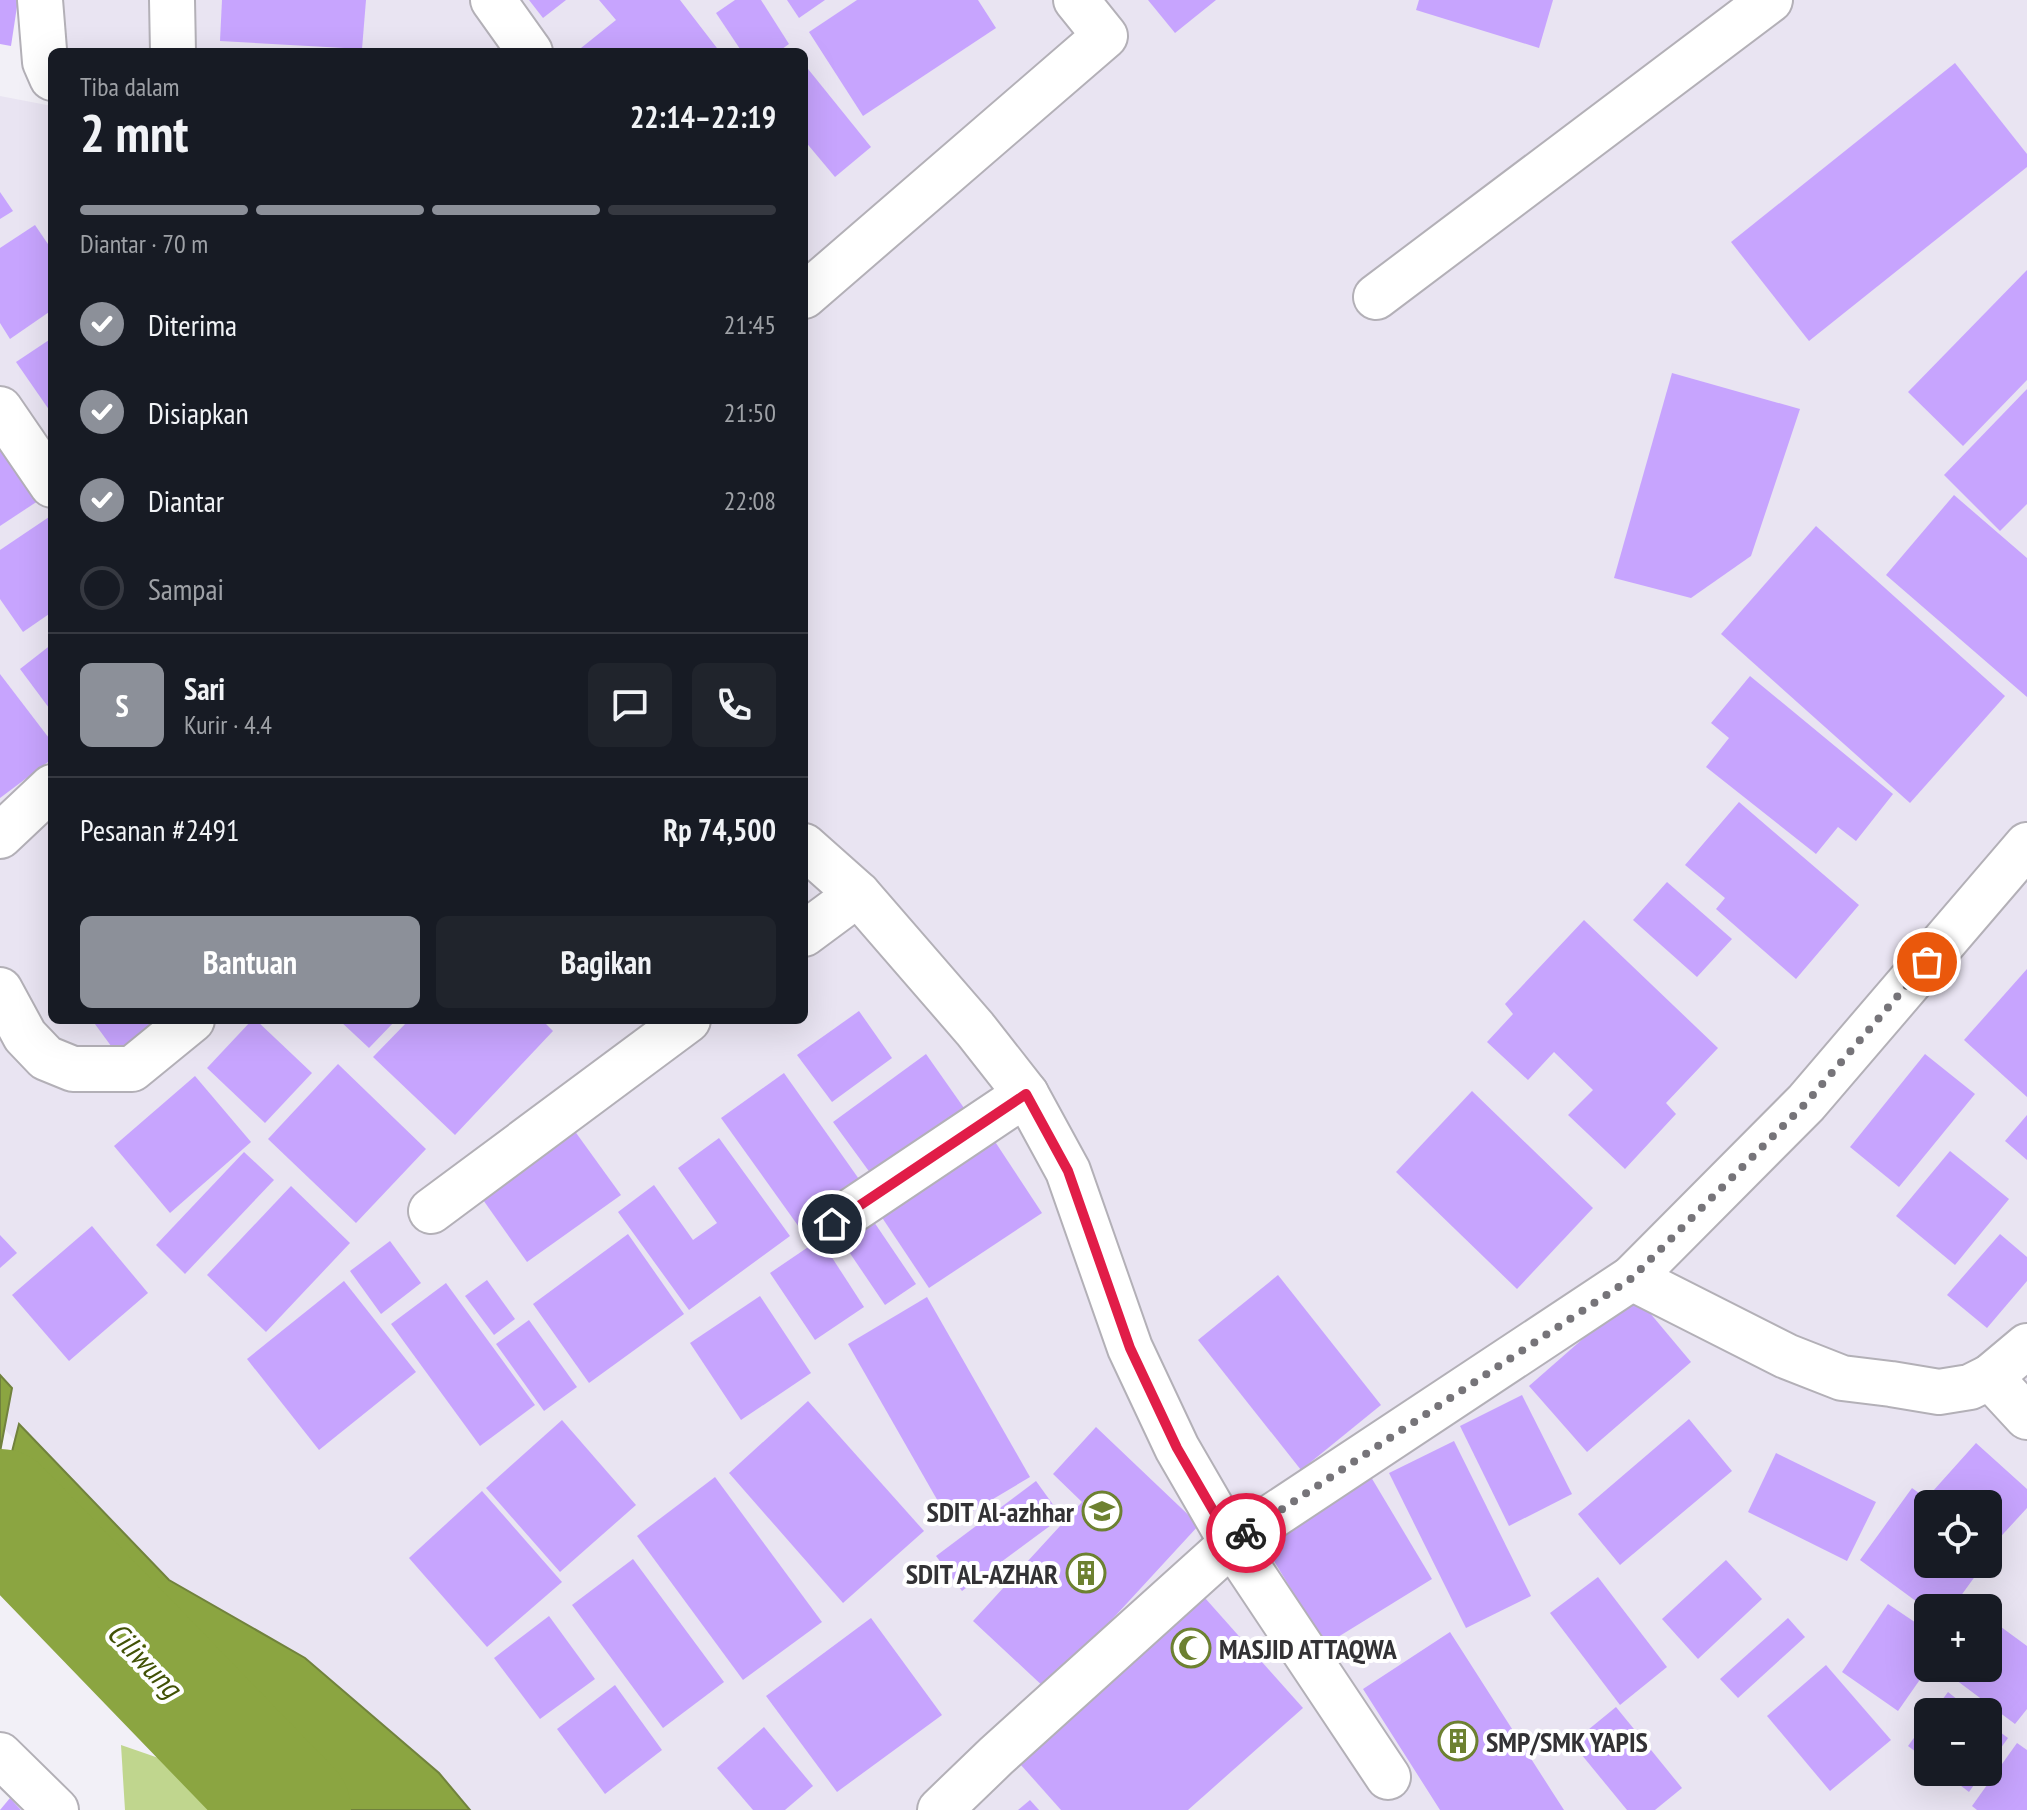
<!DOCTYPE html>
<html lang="id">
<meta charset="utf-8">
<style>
:root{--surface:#171b24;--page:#20242c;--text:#f1f3f6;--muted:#9ea1a6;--line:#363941;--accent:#8c9099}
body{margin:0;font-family:"PT Sans Narrow",sans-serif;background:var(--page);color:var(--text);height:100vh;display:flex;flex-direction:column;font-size:30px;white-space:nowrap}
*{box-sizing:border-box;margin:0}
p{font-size:26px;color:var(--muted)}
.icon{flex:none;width:44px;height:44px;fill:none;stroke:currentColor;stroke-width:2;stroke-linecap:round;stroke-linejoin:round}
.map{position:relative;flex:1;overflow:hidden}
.side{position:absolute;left:48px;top:48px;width:760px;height:976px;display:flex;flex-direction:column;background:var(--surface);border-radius:12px;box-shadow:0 8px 32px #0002}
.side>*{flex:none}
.buttons{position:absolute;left:1914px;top:1490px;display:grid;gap:16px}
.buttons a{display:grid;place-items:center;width:88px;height:88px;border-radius:12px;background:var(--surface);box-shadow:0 8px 32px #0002;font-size:40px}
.pin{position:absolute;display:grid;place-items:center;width:68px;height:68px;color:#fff;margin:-34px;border:4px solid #fff;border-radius:50%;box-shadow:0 2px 8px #0007}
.courier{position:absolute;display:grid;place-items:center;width:80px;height:80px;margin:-40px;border:6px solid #e11d48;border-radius:50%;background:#fff;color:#222;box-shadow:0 2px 10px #0007}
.summary em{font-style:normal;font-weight:600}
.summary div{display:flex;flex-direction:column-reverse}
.summary{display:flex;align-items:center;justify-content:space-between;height:136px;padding:0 32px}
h1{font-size:52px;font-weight:600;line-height:60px}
.bar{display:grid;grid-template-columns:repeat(4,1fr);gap:12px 8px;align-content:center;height:96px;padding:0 32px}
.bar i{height:10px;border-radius:6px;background:var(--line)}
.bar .selected{background:var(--accent)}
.bar p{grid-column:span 4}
.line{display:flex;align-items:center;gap:20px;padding:0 32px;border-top:2px solid var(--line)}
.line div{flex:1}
.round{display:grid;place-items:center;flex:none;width:84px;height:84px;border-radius:12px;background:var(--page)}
ol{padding:0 32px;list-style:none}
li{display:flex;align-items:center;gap:24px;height:88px}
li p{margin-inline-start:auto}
li .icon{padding:8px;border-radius:50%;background:var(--accent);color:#fff;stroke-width:4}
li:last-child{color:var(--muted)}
li i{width:44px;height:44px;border:4px solid var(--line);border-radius:50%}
.button{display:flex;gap:16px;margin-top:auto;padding:16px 32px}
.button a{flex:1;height:92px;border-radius:12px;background:var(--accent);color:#fff;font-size:32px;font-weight:600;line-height:92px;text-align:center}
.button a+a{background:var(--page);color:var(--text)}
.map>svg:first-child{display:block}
.built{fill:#e9e4f2;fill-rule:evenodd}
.green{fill:#c0d68e}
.water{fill:#8ba541;stroke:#71823d;stroke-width:2}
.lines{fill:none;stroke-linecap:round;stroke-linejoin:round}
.river{stroke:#8ba541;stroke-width:120}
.building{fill:#c7a4fe}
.street-casing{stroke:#b3b0b7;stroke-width:48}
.secondary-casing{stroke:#b3b0b7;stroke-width:48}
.street{stroke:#fff;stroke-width:44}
.secondary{stroke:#fff;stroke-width:44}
.done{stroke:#767479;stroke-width:8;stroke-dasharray:0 14.4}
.route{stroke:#e11d48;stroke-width:10}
.labels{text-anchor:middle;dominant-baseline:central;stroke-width:8;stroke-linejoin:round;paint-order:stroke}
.poi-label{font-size:28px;font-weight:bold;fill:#333235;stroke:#fff;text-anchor:end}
.water-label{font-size:30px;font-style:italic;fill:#415105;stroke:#fff}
</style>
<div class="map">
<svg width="2027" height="1810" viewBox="0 0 2027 1810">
<rect width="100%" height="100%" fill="#f2f0f7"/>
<path class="built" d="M 52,0 L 2027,0 L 2027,1810 L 351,1810 L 0,1424 L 0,96 L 52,106 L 52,1020 L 804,1020 L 804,52 L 54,52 ZM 1928,1504 L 1988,1504 L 1988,1564 L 1928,1564 ZM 1928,1608 L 1988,1608 L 1988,1668 L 1928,1668 ZM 1928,1712 L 1988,1712 L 1988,1772 L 1928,1772 Z"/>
<path class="green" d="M 121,1745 L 176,1764 L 225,1810 L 125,1810 Z"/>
<g class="water">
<path d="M 0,1375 L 12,1388 L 0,1452 Z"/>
<path d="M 19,1424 L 169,1580 L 305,1658 L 439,1773 L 470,1810 L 324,1810 L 313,1798 L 154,1712 L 0,1557 L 0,1499 Z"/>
</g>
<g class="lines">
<path class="river" d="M 0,1509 L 291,1810"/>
</g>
<g class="building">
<path d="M 0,0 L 18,0 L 11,46 L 0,44 Z"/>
<path d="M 222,0 L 366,0 L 362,49 L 220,41 Z"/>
<path d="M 529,0 L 566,0 L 543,18 Z"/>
<path d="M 599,0 L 680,0 L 720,52 L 576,52 L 616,20 Z"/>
<path d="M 735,0 L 761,0 L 789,44 L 778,52 L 742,52 L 716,13 Z"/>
<path d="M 787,0 L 825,0 L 799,18 Z"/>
<path d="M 857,0 L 978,0 L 996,28 L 863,116 L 809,32 Z"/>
<path d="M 1148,0 L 1216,0 L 1175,33 Z"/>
<path d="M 1419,0 L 1553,0 L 1539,48 L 1416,10 Z"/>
<path d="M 1955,63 L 2027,154 L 2027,167 L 1809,341 L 1731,242 Z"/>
<path d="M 804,64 L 871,147 L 835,177 L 804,140 Z"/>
<path d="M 0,192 L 13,211 L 0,219 Z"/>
<path d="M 35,225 L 52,250 L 52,310 L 10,339 L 0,323 L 0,248 Z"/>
<path d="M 2027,270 L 2027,380 L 1963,446 L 1908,392 Z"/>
<path d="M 52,338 L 52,414 L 16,362 Z"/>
<path d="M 1672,373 L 1800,409 L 1751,556 L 1691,598 L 1614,578 Z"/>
<path d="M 2027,389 L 2027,504 L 2000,531 L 1944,475 Z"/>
<path d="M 0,419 L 50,493 L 0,526 Z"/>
<path d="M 1954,495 L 2027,558 L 2027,697 L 1886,575 Z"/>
<path d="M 52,515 L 52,612 L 23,632 L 0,599 L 0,550 Z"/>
<path d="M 1816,526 L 2005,696 L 1910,803 L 1721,634 Z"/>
<path d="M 52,644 L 52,712 L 20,669 Z"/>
<path d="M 0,674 L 52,742 L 52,759 L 0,798 Z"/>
<path d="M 1750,676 L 1893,794 L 1856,841 L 1838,827 L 1816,854 L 1706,767 L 1729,738 L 1711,723 Z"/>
<path d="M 1739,802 L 1859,905 L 1796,979 L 1716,909 L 1725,898 L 1685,865 Z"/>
<path d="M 1667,882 L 1732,939 L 1697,977 L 1633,920 Z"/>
<path d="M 1584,920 L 1718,1048 L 1666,1103 L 1676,1114 L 1625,1169 L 1568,1115 L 1593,1090 L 1554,1052 L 1528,1080 L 1487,1042 L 1513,1014 L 1505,1004 Z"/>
<path d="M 2027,969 L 2027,1097 L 1964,1040 Z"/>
<path d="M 859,1011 L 892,1058 L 832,1102 L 797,1055 Z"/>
<path d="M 92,1020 L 184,1020 L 125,1065 Z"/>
<path d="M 252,1020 L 256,1020 L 312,1073 L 265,1123 L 207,1068 Z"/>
<path d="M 339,1020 L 396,1020 L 369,1048 Z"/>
<path d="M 409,1020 L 542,1020 L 553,1031 L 455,1135 L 373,1057 Z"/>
<path d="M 926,1054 L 971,1118 L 879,1185 L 833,1122 Z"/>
<path d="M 1925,1054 L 1975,1094 L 1899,1187 L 1850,1147 Z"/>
<path d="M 338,1064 L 426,1149 L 356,1223 L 268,1139 Z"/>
<path d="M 784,1073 L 866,1189 L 804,1234 L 721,1118 Z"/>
<path d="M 195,1076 L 251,1142 L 170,1213 L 114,1146 Z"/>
<path d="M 1472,1091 L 1593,1208 L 1517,1289 L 1396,1172 Z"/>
<path d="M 2027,1115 L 2027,1160 L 2005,1141 Z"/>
<path d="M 574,1130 L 621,1195 L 527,1262 L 481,1197 Z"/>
<path d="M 988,1131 L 1042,1213 L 929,1288 L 875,1207 Z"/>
<path d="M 719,1138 L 790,1236 L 689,1310 L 618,1212 L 654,1185 L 693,1240 L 717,1223 L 678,1168 Z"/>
<path d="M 1950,1151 L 2009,1199 L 1955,1265 L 1896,1216 Z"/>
<path d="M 244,1152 L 274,1180 L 185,1274 L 156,1245 Z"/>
<path d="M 291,1186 L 350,1243 L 266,1332 L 207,1275 Z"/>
<path d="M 872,1219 L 916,1284 L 885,1305 L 841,1240 Z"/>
<path d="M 92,1226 L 148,1293 L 69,1361 L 12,1295 Z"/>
<path d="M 628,1234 L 684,1314 L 589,1383 L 533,1304 Z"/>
<path d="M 2000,1234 L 2027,1257 L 2027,1281 L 1987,1328 L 1947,1295 Z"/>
<path d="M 0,1235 L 17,1253 L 0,1268 Z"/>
<path d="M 820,1239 L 864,1307 L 815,1340 L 770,1273 Z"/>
<path d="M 390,1241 L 421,1283 L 381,1314 L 350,1271 Z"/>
<path d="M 1278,1275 L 1381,1405 L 1301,1470 L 1198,1340 Z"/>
<path d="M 487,1280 L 515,1319 L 494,1335 L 465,1296 Z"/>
<path d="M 344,1281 L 416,1372 L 319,1450 L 247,1359 Z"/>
<path d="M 446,1283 L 535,1405 L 480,1446 L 391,1324 Z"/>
<path d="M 1634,1294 L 1691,1362 L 1587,1452 L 1529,1386 Z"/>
<path d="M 760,1296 L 811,1373 L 741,1420 L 690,1343 Z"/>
<path d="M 927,1297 L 1030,1477 L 951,1524 L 848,1344 Z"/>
<path d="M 529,1320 L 577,1387 L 544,1411 L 496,1344 Z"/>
<path d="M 1522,1395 L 1572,1494 L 1509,1526 L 1460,1426 Z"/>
<path d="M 808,1401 L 924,1531 L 843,1603 L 729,1473 Z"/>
<path d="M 1689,1419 L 1732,1471 L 1620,1565 L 1578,1514 Z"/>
<path d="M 562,1420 L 636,1505 L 560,1572 L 486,1488 Z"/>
<path d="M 1096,1427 L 1199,1525 L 1047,1690 L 973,1621 L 1082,1502 L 1053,1474 Z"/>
<path d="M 1454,1441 L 1531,1596 L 1466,1628 L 1389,1473 Z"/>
<path d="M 1976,1443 L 2027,1489 L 2027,1508 L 1993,1545 L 1988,1541 L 1988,1504 L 1948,1504 L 1933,1491 Z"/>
<path d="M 1776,1453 L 1876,1502 L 1847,1561 L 1748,1512 Z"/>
<path d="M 715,1477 L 822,1622 L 743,1680 L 637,1536 Z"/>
<path d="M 1371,1477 L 1432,1579 L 1325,1645 L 1263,1543 Z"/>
<path d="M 1036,1481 L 1062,1517 L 962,1591 L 936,1556 Z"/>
<path d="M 1912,1488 L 1934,1504 L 1928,1504 L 1928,1564 L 1984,1564 L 1952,1608 L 1928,1608 L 1928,1610 L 1860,1560 Z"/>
<path d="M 482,1491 L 562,1582 L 487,1647 L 409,1558 Z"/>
<path d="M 633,1559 L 724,1682 L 663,1728 L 572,1605 Z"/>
<path d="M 1726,1560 L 1762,1599 L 1698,1659 L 1662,1619 Z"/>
<path d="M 1598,1577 L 1667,1667 L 1620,1705 L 1550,1613 Z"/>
<path d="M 1197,1589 L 1303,1708 L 1188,1810 L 1061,1810 L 1013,1756 Z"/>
<path d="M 1888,1604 L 1928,1631 L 1928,1668 L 1898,1711 L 1842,1672 Z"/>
<path d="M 549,1616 L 595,1679 L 540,1719 L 494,1658 Z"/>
<path d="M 871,1618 L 942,1715 L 837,1792 L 766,1696 Z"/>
<path d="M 1788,1618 L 1805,1637 L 1738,1698 L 1720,1679 Z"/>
<path d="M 1997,1624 L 2027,1646 L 2027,1709 L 2015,1724 L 1956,1680 L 1964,1668 L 1988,1668 L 1988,1636 Z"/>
<path d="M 1450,1632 L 1553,1793 L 1564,1810 L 1440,1810 L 1363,1689 Z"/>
<path d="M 1826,1665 L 1891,1740 L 1830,1791 L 1767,1716 Z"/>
<path d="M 615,1685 L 662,1750 L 605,1794 L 557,1729 Z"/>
<path d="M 1948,1692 L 1973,1712 L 1933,1712 Z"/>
<path d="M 1616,1707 L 1682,1788 L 1655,1810 L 1627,1810 L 1572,1743 Z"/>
<path d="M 1928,1719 L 1928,1761 L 1908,1746 Z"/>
<path d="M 1988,1723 L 2008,1738 L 1988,1766 Z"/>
<path d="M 764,1727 L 813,1786 L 785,1810 L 753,1810 L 717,1768 Z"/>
<path d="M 2017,1743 L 2027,1750 L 2027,1810 L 1977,1810 L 1972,1806 Z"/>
<path d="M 1943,1772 L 1983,1772 L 1969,1792 Z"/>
<path d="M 10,1798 L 21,1810 L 0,1810 Z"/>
<path d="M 1030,1800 L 1039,1810 L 1018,1810 Z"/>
</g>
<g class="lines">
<g class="street-casing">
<g id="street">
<path d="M 40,0 L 45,62 L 52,78"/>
<path d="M 172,0 L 173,52"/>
<path d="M 493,0 L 530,52"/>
<path d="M 804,296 L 1105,36 L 1076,0"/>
<path d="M 1376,297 L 1770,0"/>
<path d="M 0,409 L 52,485"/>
<path d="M 0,836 L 52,787"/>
<path d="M 804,846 L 858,894 L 975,1029 L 1026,1094 L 1068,1171 L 1130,1348 L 1177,1448 L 1232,1543 L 1388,1777"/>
<path d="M 804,934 L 858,894"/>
<path d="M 0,990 L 25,1036 L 46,1058 L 73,1069 L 132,1069 L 192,1020"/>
<path d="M 431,1211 L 688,1020"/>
<path d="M 832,1224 L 1026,1094"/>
<path d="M 1632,1278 L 1786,1356 L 1842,1378 L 1891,1384 L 1939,1392 L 1970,1387 L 1990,1377 L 2027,1417"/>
<path d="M 1990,1377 L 2027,1346"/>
<path d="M 940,1810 L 996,1756 L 1232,1543 L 1632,1278 L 1806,1103 L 2027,845"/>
</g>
</g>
<g class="secondary-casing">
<path id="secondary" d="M 0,1755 L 56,1810"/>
</g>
<use href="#street" class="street"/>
<use href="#secondary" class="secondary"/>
</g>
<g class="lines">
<path class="done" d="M 1246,1533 L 1632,1278 L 1806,1103 L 1927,962"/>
<path class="route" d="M 832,1224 L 1026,1094 L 1068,1171 L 1130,1348 L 1177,1448 L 1232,1543 L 1246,1533"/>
</g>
<defs>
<g id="school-ring" transform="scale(2)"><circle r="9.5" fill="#fff" stroke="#6d8131" stroke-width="1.5"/><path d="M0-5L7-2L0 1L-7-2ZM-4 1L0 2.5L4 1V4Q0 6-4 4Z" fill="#6d8131"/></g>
<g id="building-ring" transform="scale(2)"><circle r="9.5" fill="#fff" stroke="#6d8131" stroke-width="1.5"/><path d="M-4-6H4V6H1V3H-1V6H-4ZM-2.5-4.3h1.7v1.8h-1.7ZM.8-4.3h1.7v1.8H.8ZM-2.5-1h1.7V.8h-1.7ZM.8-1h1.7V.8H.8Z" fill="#6d8131"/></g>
<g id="mosque-ring" transform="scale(2)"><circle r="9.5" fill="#fff" stroke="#6d8131" stroke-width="1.5"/><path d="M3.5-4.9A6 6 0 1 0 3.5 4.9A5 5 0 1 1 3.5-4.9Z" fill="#6d8131"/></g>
</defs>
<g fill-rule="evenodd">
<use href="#school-ring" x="1102" y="1511"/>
<use href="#building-ring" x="1086" y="1573"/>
<use href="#mosque-ring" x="1191" y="1648"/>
<use href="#building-ring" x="1458" y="1741"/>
</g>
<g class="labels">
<g class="poi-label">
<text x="1074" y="1511">SDIT Al-azhhar</text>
<text x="1058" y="1573">SDIT AL-AZHAR</text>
<text x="1219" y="1648" text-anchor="start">MASJID ATTAQWA</text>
<text x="1486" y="1741" text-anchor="start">SMP/SMK YAPIS</text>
</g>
<g class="water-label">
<text transform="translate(145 1659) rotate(46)">Ciliwung</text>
</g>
</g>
</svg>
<div class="buttons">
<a><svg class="icon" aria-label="locate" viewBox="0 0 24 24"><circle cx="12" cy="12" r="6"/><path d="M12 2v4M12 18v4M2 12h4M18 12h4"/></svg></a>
<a>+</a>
<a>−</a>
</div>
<div class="pin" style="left:1927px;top:962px;background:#ea580c"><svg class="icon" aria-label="bag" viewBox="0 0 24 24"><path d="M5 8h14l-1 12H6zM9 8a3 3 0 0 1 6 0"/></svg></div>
<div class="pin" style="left:832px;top:1224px;background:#1f2937"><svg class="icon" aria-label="home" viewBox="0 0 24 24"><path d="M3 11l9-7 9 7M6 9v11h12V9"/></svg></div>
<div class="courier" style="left:1246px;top:1533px"><svg class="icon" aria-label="bike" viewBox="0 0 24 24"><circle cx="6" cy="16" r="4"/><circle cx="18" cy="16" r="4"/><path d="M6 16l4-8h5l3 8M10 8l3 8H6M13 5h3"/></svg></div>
<section class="side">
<div class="summary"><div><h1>2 mnt</h1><p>Tiba dalam</p></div><em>22:14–22:19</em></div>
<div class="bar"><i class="selected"></i><i class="selected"></i><i class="selected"></i><i></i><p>Diantar · 70 m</p></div>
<ol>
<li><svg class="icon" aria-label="check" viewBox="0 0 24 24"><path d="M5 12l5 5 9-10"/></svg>Diterima<p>21:45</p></li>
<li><svg class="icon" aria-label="check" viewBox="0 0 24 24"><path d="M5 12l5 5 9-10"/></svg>Disiapkan<p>21:50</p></li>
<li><svg class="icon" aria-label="check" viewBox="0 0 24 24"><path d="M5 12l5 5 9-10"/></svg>Diantar<p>22:08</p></li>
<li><i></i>Sampai</li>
</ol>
<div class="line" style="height:144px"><b class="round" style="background:var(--accent);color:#fff">S</b><div><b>Sari</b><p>Kurir · 4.4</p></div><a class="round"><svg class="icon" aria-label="chat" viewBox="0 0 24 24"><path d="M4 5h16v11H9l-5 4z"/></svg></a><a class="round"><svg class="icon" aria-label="phone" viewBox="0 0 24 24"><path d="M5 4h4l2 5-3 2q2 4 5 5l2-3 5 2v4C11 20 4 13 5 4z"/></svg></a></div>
<div class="line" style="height:104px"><div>Pesanan #2491</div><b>Rp 74,500</b></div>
<div class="button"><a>Bantuan</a><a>Bagikan</a></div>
</section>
</div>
